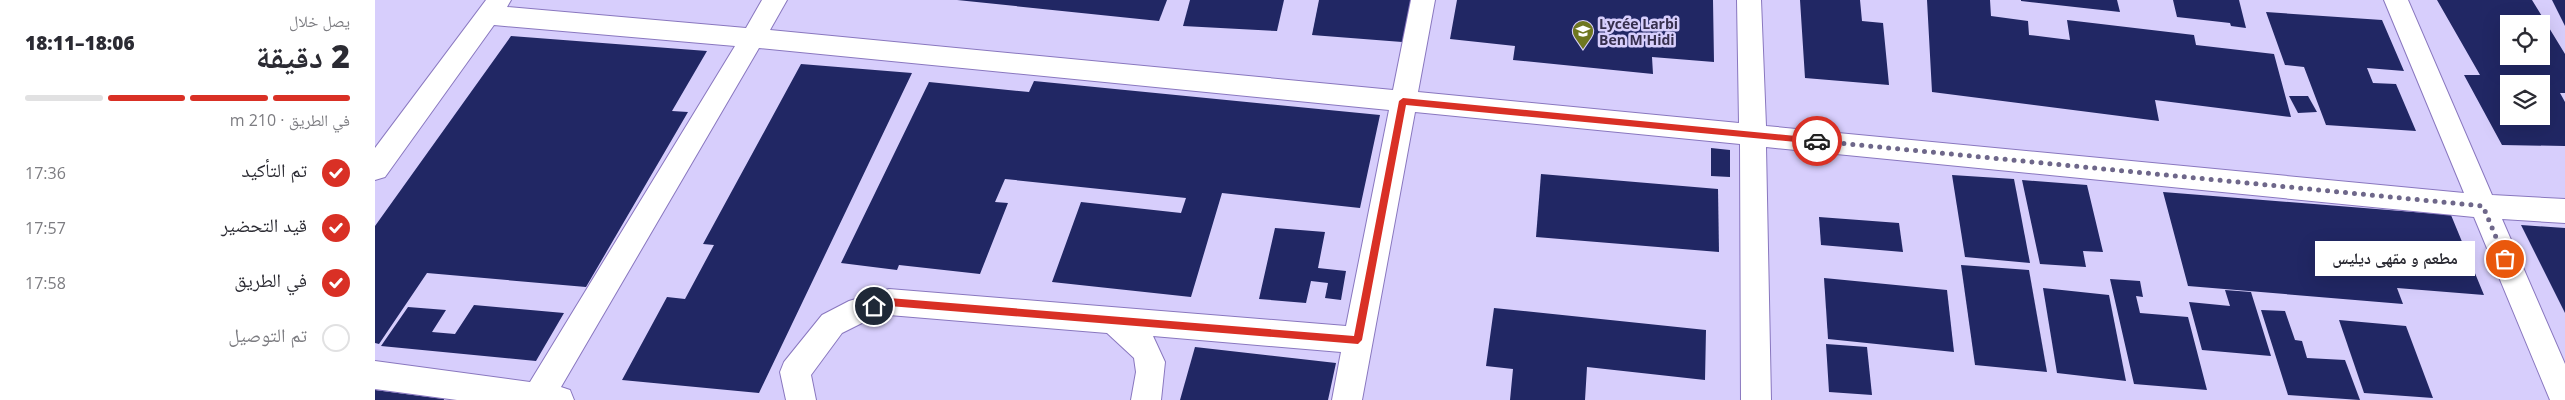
<!DOCTYPE html>
<html lang="ar">
<meta charset="utf-8">
<style>
:root{--surface:#fff;--page:#f7f7f7;--text:#2b2b33;--muted:#7c7c81;--line:#e1e1e2;--accent:#d93025}
body{margin:0;font-family:"Open Sans","Noto Naskh Arabic",sans-serif;background:var(--page);color:var(--text);direction:rtl;height:100vh;display:flex;flex-direction:column;font-size:19px;white-space:nowrap}
*{box-sizing:border-box;margin:0}
p{font-size:16px;color:var(--muted)}
.icon{flex:none;width:28px;height:28px;fill:none;stroke:currentColor;stroke-width:2;stroke-linecap:round;stroke-linejoin:round}
.map{position:relative;flex:1;overflow:hidden;direction:ltr}
.details{display:flex;flex-direction:column;background:var(--surface);width:375px}
.details>*{flex:none}
.tools{position:absolute;left:2125px;top:15px;display:grid;gap:10px}
.tools a{display:grid;place-items:center;width:50px;height:50px;border-radius:0px;background:var(--surface);box-shadow:0 5px 20px #0002;font-size:25px}
.pin{position:absolute;display:grid;place-items:center;width:42px;height:42px;color:#fff;margin:-21px;border:2px solid #fff;border-radius:50%;box-shadow:0 1px 5px #0007}
.courier{position:absolute;display:grid;place-items:center;width:50px;height:50px;margin:-25px;border:4px solid #d93025;border-radius:50%;background:#fff;color:#222;box-shadow:0 1px 6px #0007}
.bubble{position:absolute;height:35px;border-radius:0px;background:var(--surface);box-shadow:0 5px 20px #0002;font-size:16px;font-weight:800;line-height:35px;text-align:center;direction:rtl}
.head em{font-style:normal;font-weight:800}
.head div{display:flex;flex-direction:column-reverse}
.head{display:flex;align-items:center;justify-content:space-between;height:85px;padding:0 25px}
h1{font-size:32px;font-weight:800;line-height:38px}
.bar{display:grid;grid-template-columns:repeat(4,1fr);gap:8px 5px;align-content:center;height:60px;padding:0 25px}
.bar i{height:6px;border-radius:4px;background:var(--line)}
.bar .selected{background:var(--accent)}
.bar p{grid-column:span 4}
ol{padding:0 25px;list-style:none}
li{display:flex;align-items:center;gap:15px;height:55px}
li p{margin-inline-start:auto}
li .icon{padding:5px;border-radius:50%;background:var(--accent);color:#fff;stroke-width:4}
li:last-child{color:var(--muted)}
li i{width:28px;height:28px;border:2px solid var(--line);border-radius:50%}
main{display:flex;flex:1;min-height:0}
.map>svg:first-child{display:block}
.building{fill:#212764;fill-rule:evenodd}
.lines{fill:none;stroke-linecap:round;stroke-linejoin:round}
.minor-casing{stroke:#8977bf;stroke-width:2}
.minor{fill:#fff;fill-rule:evenodd}
.route{fill:#d93025}
.done{stroke:#6e678a;stroke-width:5;stroke-dasharray:0 9}
.labels{text-anchor:middle;dominant-baseline:central;stroke-width:5;stroke-linejoin:round;paint-order:stroke}
.poi-label{font-size:14px;font-weight:bold;fill:#362f4d;stroke:#d7cefc;text-anchor:start}
</style>
<main>
<div class="map">
<svg width="2190" height="400" viewBox="0 0 2190 400">
<rect width="100%" height="100%" fill="#d7cefc"/>
<g class="building">
<path d="M 582,0 L 792,0 L 784,21 Z"/>
<path d="M 815,0 L 909,0 L 902,31 L 808,26 Z"/>
<path d="M 944,0 L 1047,0 L 1040,43 L 937,35 Z"/>
<path d="M 1082,0 L 1338,0 L 1339,62 L 1277,57 L 1278,74 L 1138,60 L 1140,46 L 1075,39 Z"/>
<path d="M 1425,0 L 1485,0 L 1487,21 L 1508,23 L 1514,85 L 1430,78 Z"/>
<path d="M 1552,0 L 1615,0 L 1616,16 L 1653,21 L 1654,35 L 1695,40 L 1692,20 L 1819,35 L 1821,45 L 1899,54 L 1916,117 L 1780,100 L 1784,121 L 1557,92 Z"/>
<path d="M 1646,0 L 1742,0 L 1745,12 L 1646,1 Z"/>
<path d="M 1798,0 L 1864,0 L 1871,28 L 1856,26 L 1855,23 L 1802,17 Z"/>
<path d="M 2062,0 L 2157,0 L 2190,54 L 2190,93 L 2185,93 L 2190,102 L 2190,146 L 2127,145 L 2089,75 L 2105,75 ZM 2134,24 L 2166,24 L 2166,56 L 2134,56 ZM 2134,84 L 2166,84 L 2166,116 L 2134,116 Z"/>
<path d="M 2177,0 L 2190,0 L 2190,26 Z"/>
<path d="M 1891,12 L 2007,20 L 2029,71 L 1992,68 L 1998,83 L 2021,84 L 2041,131 L 1951,125 L 1929,67 L 1910,65 Z"/>
<path d="M 136,36 L 332,51 L 297,111 L 313,112 L 211,287 L 52,273 L 4,344 L 0,343 L 0,226 Z"/>
<path d="M 426,64 L 537,73 L 384,393 L 247,380 L 292,297 L 310,299 L 339,245 L 328,244 Z"/>
<path d="M 659,81 L 1005,115 L 985,208 L 847,193 L 816,297 L 677,282 L 706,202 L 806,213 L 811,198 L 630,179 L 620,202 L 633,203 L 605,274 L 524,265 L 522,270 L 466,263 L 554,82 L 654,92 Z"/>
<path d="M 1914,96 L 1933,96 L 1942,112 L 1923,113 Z"/>
<path d="M 1336,148 L 1355,150 L 1355,177 L 1336,176 Z"/>
<path d="M 1166,174 L 1343,189 L 1344,252 L 1161,237 Z"/>
<path d="M 1577,175 L 1639,179 L 1655,263 L 1590,257 Z"/>
<path d="M 1647,180 L 1712,185 L 1728,252 L 1708,251 L 1711,267 L 1665,264 Z"/>
<path d="M 1788,192 L 2076,215 L 2109,295 L 2022,288 L 2028,304 L 1813,286 Z"/>
<path d="M 1444,217 L 1524,223 L 1528,252 L 1446,245 Z"/>
<path d="M 2146,225 L 2190,228 L 2190,313 Z"/>
<path d="M 900,228 L 950,232 L 943,268 L 971,271 L 966,300 L 950,298 L 953,283 L 936,281 L 931,303 L 884,299 Z"/>
<path d="M 1586,265 L 1654,270 L 1672,372 L 1600,365 Z"/>
<path d="M 1449,278 L 1572,290 L 1579,352 L 1453,339 Z"/>
<path d="M 1735,279 L 1765,281 L 1768,297 L 1761,296 L 1765,313 L 1813,317 L 1832,390 L 1759,384 Z"/>
<path d="M 1668,288 L 1734,295 L 1751,381 L 1682,373 Z"/>
<path d="M 1850,290 L 1876,292 L 1896,356 L 1827,350 L 1814,302 L 1855,306 Z"/>
<path d="M 99,305 L 189,313 L 161,361 L 6,346 L 33,307 L 71,310 L 57,332 L 80,334 Z"/>
<path d="M 1119,308 L 1331,330 L 1330,380 L 1212,367 L 1210,400 L 1135,400 L 1138,369 L 1111,366 Z"/>
<path d="M 1886,310 L 1910,311 L 1920,340 L 1927,341 L 1932,358 L 1970,360 L 1985,400 L 1913,395 Z"/>
<path d="M 1964,320 L 2031,326 L 2058,398 L 1989,393 Z"/>
<path d="M 1451,344 L 1492,347 L 1497,395 L 1454,392 Z"/>
<path d="M 820,347 L 961,363 L 953,400 L 805,400 Z"/>
<path d="M 0,390 L 69,399 L 69,400 L 0,400 Z"/>
</g>
<g class="lines">
<g class="minor-casing">
<path id="minor" d="M 111,0 L 136,0 L 132,7 L 371,28 L 387,0 L 412,0 L 395,30 L 1018,90 L 1036,0 L 1060,0 L 1043,92 L 1364,123 L 1362,0 L 1386,0 L 1391,126 L 2089,193 L 2009,0 L 2033,0 L 2117,195 L 2190,199 L 2190,223 L 2127,219 L 2190,364 L 2190,400 L 2175,400 L 2099,217 L 1391,147 L 1396,400 L 1366,400 L 1365,144 L 1040,112 L 987,400 L 957,400 L 966,352 L 778,336 L 790,362 L 786,400 L 756,400 L 761,372 L 759,358 L 732,333 L 514,315 L 491,321 L 467,333 L 436,375 L 441,400 L 411,400 L 405,372 L 409,362 L 447,315 L 474,301 L 514,289 L 971,326 L 1014,110 L 384,48 L 186,387 L 195,390 L 199,400 L 82,400 L 0,389 L 0,361 L 155,382 L 360,46 L 119,25 L 10,177 L 0,180 L 0,148 Z"/>
</g>
<use href="#minor" class="minor"/>
</g>
<path class="route" d="M 1028,98 L 1442,138 L 1446,141 L 1442,144 L 1031,105 L 987,340 L 983,344 L 514,306 L 499,310 L 494,306 L 496,304 L 514,298 L 979,336 L 1024,101 Z"/>
<g class="lines">
<path class="done" d="M 1442,141 L 2108,206 L 2130,259"/>
</g>
<defs>
<g id="school-pin" transform="scale(1.125)"><path d="M0 17L-7.5 6A9.5 9.5 0 1 1 7.5 6Z" fill="#6f7720" stroke="#d7cefc"/><path d="M0-5L7-2L0 1L-7-2ZM-4 1L0 2.5L4 1V4Q0 6-4 4Z" fill="#fff"/></g>
</defs>
<g fill-rule="evenodd">
<use href="#school-pin" x="1208" y="31"/>
</g>
<g class="labels">
<g class="poi-label">
<text x="1224" y="23">Lycée Larbi<tspan x="1224" dy="16">Ben M'Hidi</tspan></text>
</g>
</g>
</svg>
<div class="tools">
<a><svg class="icon" aria-label="locate" viewBox="0 0 24 24"><circle cx="12" cy="12" r="6"/><path d="M12 2v4M12 18v4M2 12h4M18 12h4"/></svg></a>
<a><svg class="icon" aria-label="layers" viewBox="0 0 24 24"><path d="M12 4l9 5-9 5-9-5zM3 14l9 5 9-5"/></svg></a>
</div>
<div class="pin" style="left:2130px;top:259px;background:#ea580c"><svg class="icon" aria-label="bag" viewBox="0 0 24 24"><path d="M5 8h14l-1 12H6zM9 8a3 3 0 0 1 6 0"/></svg></div>
<div class="pin" style="left:499px;top:306px;background:#1f2937"><svg class="icon" aria-label="home" viewBox="0 0 24 24"><path d="M3 11l9-7 9 7M6 9v11h12V9"/></svg></div>
<div class="courier" style="left:1442px;top:141px"><svg class="icon" aria-label="car" viewBox="0 0 24 24"><path d="M5 17H2v-5l4-1 3-4h7l3 4 3 1v5h-3M9 17h6M6 11h13"/><circle cx="7" cy="17" r="2"/><circle cx="17" cy="17" r="2"/></svg></div>
<div class="bubble" style="left:1940px;top:241px;width:160px">مطعم و مقهى ديليس</div>
</div>
<section class="details">
<div class="head"><div><h1>2 دقيقة</h1><p>يصل خلال</p></div><em>18:06–18:11</em></div>
<div class="bar"><i class="selected"></i><i class="selected"></i><i class="selected"></i><i></i><p>في الطريق · 210 m</p></div>
<ol>
<li><svg class="icon" aria-label="check" viewBox="0 0 24 24"><path d="M5 12l5 5 9-10"/></svg>تم التأكيد<p>17:36</p></li>
<li><svg class="icon" aria-label="check" viewBox="0 0 24 24"><path d="M5 12l5 5 9-10"/></svg>قيد التحضير<p>17:57</p></li>
<li><svg class="icon" aria-label="check" viewBox="0 0 24 24"><path d="M5 12l5 5 9-10"/></svg>في الطريق<p>17:58</p></li>
<li><i></i>تم التوصيل</li>
</ol>
</section>
</main>
